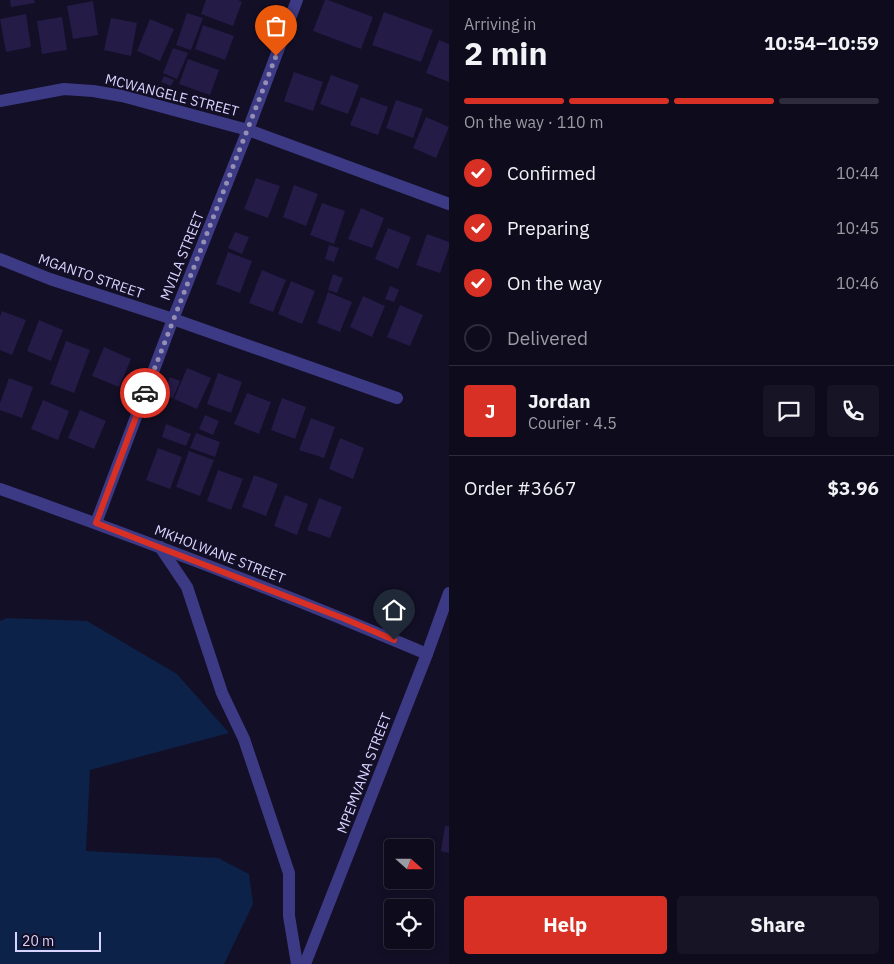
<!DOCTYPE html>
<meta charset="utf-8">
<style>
:root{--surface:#0e0b1c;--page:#171425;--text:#f1f3f6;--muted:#9b9ba3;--line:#2e2b3b;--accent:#d93025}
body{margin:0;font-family:"IBM Plex Sans",sans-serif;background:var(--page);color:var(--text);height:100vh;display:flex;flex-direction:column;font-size:19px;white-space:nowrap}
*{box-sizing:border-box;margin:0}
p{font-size:16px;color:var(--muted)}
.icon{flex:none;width:28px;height:28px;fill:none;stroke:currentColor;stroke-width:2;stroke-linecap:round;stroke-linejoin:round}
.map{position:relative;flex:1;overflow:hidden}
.side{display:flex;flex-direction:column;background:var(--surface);width:445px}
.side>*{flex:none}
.needle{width:32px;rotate:111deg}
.controls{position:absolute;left:384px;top:839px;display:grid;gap:10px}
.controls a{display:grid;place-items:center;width:50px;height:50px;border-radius:5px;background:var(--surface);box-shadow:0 2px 8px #0003,0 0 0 1px var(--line);font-size:25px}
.scale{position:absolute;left:15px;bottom:12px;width:86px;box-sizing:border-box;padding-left:5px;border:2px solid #d9d4ff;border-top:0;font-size:14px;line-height:18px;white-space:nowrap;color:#d9d4ff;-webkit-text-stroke:4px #130f26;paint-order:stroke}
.pin{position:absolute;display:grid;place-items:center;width:42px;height:42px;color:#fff;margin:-51px -21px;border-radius:50% 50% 50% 0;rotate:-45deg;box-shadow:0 0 5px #0007}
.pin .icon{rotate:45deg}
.courier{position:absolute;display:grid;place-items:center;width:50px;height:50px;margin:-25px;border:4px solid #d93025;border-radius:50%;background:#fff;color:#222;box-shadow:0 1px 6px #0007}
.head em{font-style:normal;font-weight:700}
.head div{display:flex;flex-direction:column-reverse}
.head{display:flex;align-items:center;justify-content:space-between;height:85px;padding:0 15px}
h1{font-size:32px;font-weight:700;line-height:38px}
.bar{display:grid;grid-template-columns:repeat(4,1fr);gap:8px 5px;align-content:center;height:60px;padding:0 15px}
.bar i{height:6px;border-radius:4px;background:var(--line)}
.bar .active{background:var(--accent)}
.bar p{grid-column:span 4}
.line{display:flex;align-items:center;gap:12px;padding:0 15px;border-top:1px solid var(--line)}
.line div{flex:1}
.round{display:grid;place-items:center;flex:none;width:52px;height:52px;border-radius:5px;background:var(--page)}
ol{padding:0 15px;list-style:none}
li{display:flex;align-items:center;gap:15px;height:55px}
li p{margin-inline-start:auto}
li .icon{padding:5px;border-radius:50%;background:var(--accent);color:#fff;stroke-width:4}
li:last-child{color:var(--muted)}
li i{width:28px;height:28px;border:2px solid var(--line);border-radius:50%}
.cta{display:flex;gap:10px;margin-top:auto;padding:10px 15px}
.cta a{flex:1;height:58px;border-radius:5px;background:var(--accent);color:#fff;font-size:20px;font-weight:700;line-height:58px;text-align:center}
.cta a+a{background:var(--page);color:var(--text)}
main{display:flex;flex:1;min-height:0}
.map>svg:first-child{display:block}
.water{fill:#0c2248}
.building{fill:#241b47}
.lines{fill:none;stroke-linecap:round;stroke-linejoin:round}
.service{stroke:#3d3a85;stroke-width:12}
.minor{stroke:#3d3a85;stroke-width:12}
.done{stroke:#948fb3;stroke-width:5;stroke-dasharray:0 9}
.route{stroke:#d93025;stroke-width:6}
.labels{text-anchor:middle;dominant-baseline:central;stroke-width:4;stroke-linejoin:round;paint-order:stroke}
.street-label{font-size:14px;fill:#d9d4ff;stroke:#130f26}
</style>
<main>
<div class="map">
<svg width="449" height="964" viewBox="0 0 449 964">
<rect width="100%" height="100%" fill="#130f26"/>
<path class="water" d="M 7,618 L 87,621 L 177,674 L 229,733 L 90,770 L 86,851 L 218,858 L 249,874 L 253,904 L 224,964 L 0,964 L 0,621 Z"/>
<g class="building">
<path d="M 10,0 L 34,0 L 35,3 L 11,7 Z"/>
<path d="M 206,0 L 238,0 L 242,2 L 233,26 L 201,14 Z"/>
<path d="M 325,0 L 328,0 L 373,17 L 361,49 L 313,31 Z"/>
<path d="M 93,1 L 98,35 L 73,39 L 67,6 Z"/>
<path d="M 384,12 L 433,30 L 421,62 L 372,45 Z"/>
<path d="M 187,13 L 203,18 L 191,50 L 176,45 Z"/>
<path d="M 26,14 L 31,47 L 6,52 L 0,19 Z"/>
<path d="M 62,17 L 67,50 L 42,54 L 37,21 Z"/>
<path d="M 111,18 L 137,23 L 131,56 L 104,50 Z"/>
<path d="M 150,19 L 174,29 L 160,61 L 137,51 Z"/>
<path d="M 203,25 L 234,36 L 225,60 L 195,49 Z"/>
<path d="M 439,40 L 449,44 L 449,82 L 426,73 Z"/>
<path d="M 173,48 L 188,53 L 177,79 L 163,73 Z"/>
<path d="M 188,59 L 219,70 L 210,95 L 179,84 Z"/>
<path d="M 294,72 L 323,82 L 313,111 L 284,101 Z"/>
<path d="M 331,75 L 359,85 L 348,114 L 320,104 Z"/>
<path d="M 164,76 L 174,80 L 171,86 L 161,82 Z"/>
<path d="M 361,97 L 388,107 L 378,135 L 350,125 Z"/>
<path d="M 396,100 L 423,109 L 413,138 L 386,128 Z"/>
<path d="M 426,117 L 449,127 L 436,158 L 413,148 Z"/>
<path d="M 256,178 L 280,186 L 268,218 L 244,209 Z"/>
<path d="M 294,185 L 318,194 L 306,226 L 283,217 Z"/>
<path d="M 322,203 L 345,211 L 334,244 L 310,235 Z"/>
<path d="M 361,208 L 384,218 L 372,248 L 348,239 Z"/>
<path d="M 388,228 L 411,237 L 398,269 L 375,259 Z"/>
<path d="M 235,232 L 249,237 L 242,254 L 228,248 Z"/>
<path d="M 427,234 L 449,242 L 449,248 L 440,273 L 416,265 Z"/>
<path d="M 329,245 L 339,248 L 334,262 L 325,259 Z"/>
<path d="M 228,252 L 252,261 L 240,293 L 216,284 Z"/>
<path d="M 262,270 L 286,280 L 273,312 L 249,303 Z"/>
<path d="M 333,274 L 343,278 L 337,293 L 328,290 Z"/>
<path d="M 291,281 L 315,291 L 302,324 L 278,314 Z"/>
<path d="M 390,286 L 399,290 L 394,302 L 385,299 Z"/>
<path d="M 328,292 L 352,302 L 340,332 L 317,323 Z"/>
<path d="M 363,296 L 385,306 L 372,337 L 350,327 Z"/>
<path d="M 400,305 L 423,315 L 410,346 L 387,337 Z"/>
<path d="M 2,311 L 26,320 L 12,355 L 0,350 L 0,316 Z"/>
<path d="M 39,320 L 63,330 L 51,361 L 27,351 Z"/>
<path d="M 66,341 L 90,350 L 74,393 L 50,384 Z"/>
<path d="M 104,347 L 131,359 L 119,387 L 92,376 Z"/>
<path d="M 187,368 L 211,378 L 197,409 L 174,399 Z"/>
<path d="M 218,373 L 242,382 L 231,413 L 207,404 Z"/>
<path d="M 170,377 L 180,381 L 173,398 L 163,394 Z"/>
<path d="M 9,378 L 33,387 L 22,418 L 0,410 L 0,403 Z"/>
<path d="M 247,393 L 271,402 L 259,434 L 234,424 Z"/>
<path d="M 282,398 L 306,407 L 295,439 L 271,430 Z"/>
<path d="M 43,400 L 69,411 L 58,440 L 31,429 Z"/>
<path d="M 80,410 L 106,421 L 94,449 L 68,438 Z"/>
<path d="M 205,415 L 219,421 L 213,435 L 199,429 Z"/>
<path d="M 311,418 L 335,427 L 324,458 L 299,450 Z"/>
<path d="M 166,424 L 191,434 L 186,446 L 162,437 Z"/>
<path d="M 196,433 L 220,442 L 215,457 L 190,448 Z"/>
<path d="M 340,438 L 364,448 L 353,479 L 329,469 Z"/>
<path d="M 158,448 L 182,457 L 170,489 L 146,480 Z"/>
<path d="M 189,451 L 214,460 L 200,496 L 176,487 Z"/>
<path d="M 218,470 L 243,479 L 231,510 L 207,501 Z"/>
<path d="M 254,475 L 278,484 L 266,516 L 242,507 Z"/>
<path d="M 285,495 L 308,504 L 297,535 L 274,526 Z"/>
<path d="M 319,498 L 342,507 L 330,538 L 307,530 Z"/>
<path d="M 445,826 L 449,826 L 449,853 L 441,851 Z"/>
</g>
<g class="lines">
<g class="service">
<path d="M 248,130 L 449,204"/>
<path d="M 173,319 L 397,398"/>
</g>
<g class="minor">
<path d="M 0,101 L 64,89 L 93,91 L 122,96 L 248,130"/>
<path d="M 0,259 L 50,279 L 173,319"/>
<path d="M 0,489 C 144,540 286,594 427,654"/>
<path d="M 96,523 L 173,319 L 248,130 L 297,0"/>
<path d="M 160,547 L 187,587 L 222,693 L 244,739 L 289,873 L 289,916 L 297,964"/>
<path d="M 305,964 L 427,654 L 449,593"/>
</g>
</g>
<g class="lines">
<path class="done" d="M 145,393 L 276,56"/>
<path class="route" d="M 145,393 L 96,523 L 345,619 L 394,640"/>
</g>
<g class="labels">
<g class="street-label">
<text transform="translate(172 95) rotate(14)">MCWANGELE STREET</text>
<text transform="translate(182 256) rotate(-68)">MVILA STREET</text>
<text transform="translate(91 276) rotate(19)">MGANTO STREET</text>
<text transform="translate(220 554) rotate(21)">MKHOLWANE STREET</text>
<text transform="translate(364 773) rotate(-69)">MPEMVANA STREET</text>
</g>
</g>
</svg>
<div class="controls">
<a><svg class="needle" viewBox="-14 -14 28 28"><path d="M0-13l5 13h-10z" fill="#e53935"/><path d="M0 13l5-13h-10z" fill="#9b9ba3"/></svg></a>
<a><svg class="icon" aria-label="locate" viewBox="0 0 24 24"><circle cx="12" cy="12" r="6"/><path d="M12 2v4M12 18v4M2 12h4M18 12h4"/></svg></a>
</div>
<div class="scale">20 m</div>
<div class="pin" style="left:276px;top:56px;background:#ea580c"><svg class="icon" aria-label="bag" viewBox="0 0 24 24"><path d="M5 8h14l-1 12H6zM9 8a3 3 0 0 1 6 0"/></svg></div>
<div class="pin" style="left:394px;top:640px;background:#1f2937"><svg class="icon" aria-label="home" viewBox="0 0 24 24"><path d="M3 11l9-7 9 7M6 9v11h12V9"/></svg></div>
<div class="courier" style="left:145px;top:393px"><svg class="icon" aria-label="car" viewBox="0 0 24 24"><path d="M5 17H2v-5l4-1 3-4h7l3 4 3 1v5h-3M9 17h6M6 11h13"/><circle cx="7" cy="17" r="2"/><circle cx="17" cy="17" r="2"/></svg></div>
</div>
<section class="side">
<div class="head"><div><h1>2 min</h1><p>Arriving in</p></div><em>10:54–10:59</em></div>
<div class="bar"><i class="active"></i><i class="active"></i><i class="active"></i><i></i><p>On the way · 110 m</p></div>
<ol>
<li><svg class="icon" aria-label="check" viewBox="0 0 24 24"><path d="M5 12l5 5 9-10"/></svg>Confirmed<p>10:44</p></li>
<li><svg class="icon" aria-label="check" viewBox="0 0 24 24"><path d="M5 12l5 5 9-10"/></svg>Preparing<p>10:45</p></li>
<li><svg class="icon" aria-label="check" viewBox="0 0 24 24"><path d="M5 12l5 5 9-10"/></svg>On the way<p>10:46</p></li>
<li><i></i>Delivered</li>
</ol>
<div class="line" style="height:90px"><b class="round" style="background:var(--accent);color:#fff">J</b><div><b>Jordan</b><p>Courier · 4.5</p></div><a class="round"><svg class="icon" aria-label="chat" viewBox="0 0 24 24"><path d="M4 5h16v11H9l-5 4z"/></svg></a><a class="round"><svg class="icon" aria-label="phone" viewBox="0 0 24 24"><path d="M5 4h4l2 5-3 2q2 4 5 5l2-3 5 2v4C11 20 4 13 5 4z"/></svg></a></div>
<div class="line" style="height:65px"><div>Order #3667</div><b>$3.96</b></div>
<div class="cta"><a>Help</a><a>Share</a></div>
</section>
</main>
